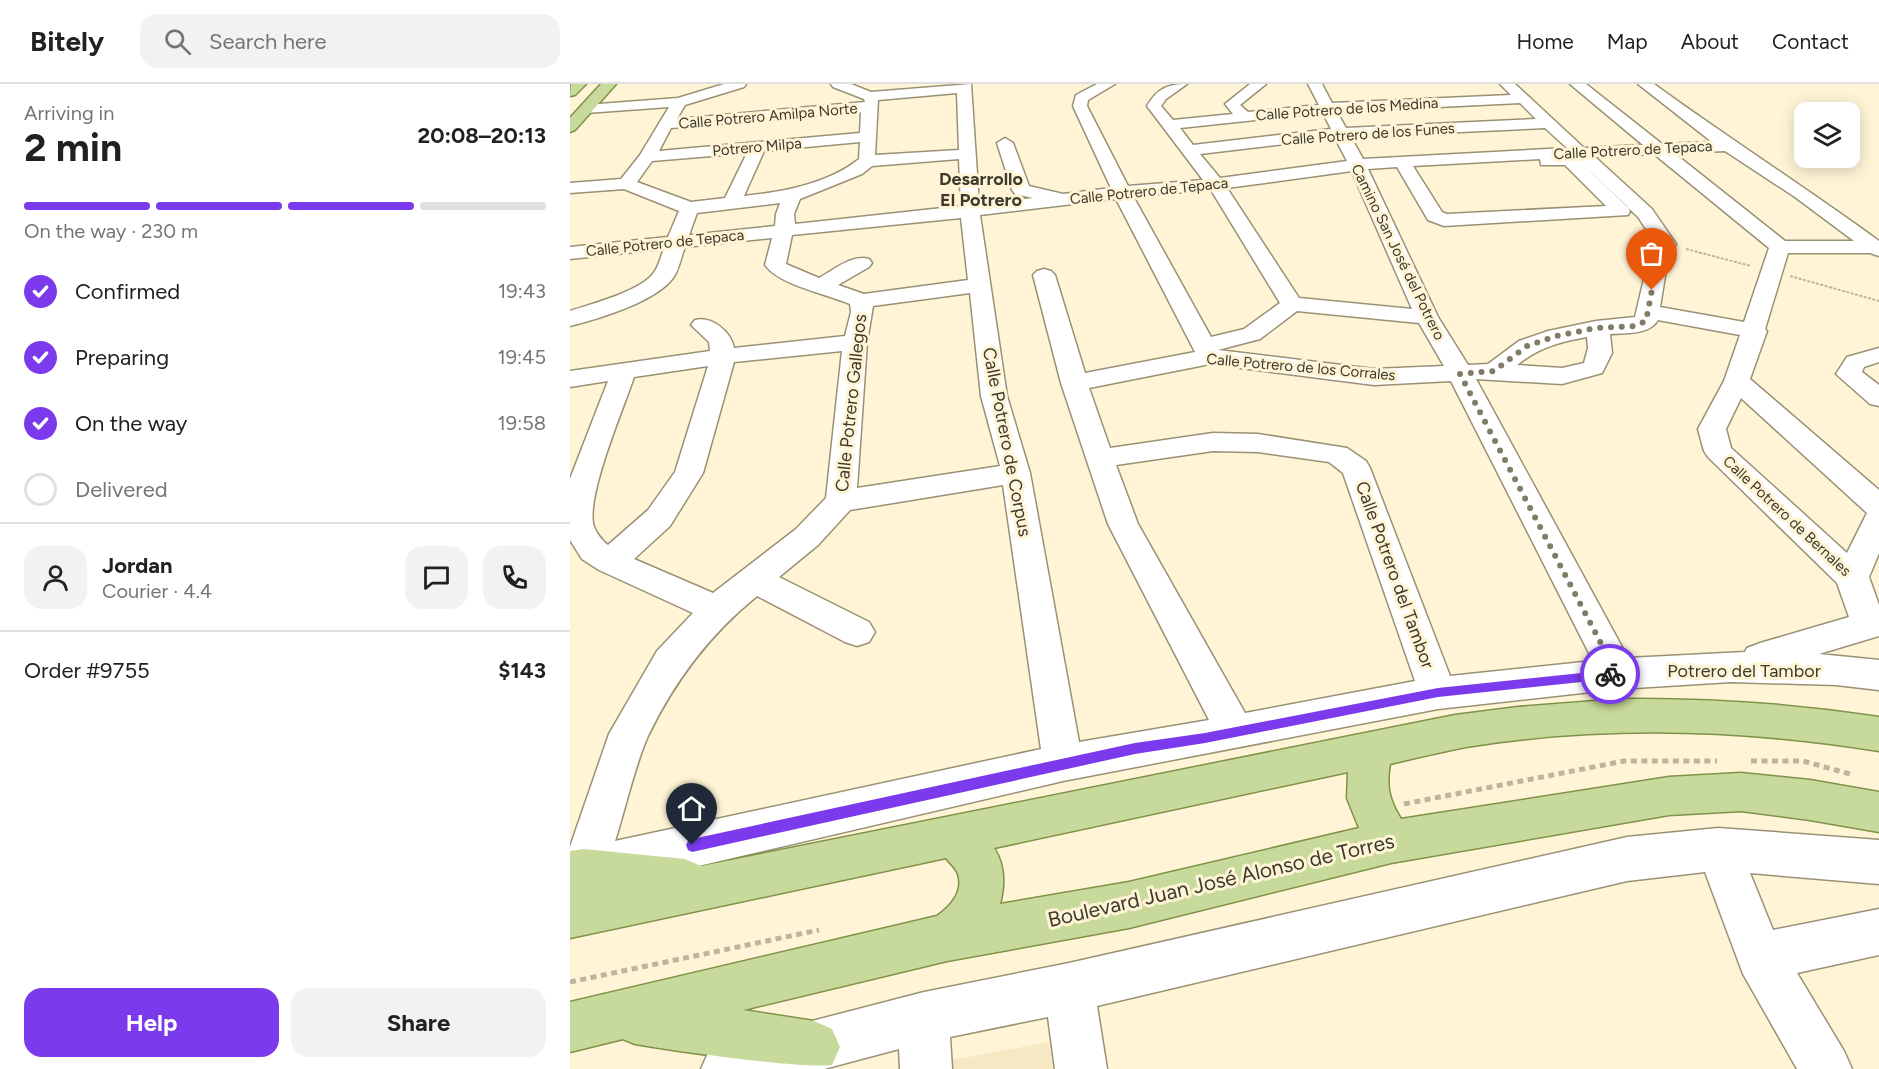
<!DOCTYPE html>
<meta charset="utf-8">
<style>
:root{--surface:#fff;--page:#f2f2f2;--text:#202124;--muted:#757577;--line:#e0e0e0;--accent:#7c3aed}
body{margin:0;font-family:Figtree,sans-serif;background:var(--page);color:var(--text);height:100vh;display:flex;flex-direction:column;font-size:22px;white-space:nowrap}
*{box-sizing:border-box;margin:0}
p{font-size:20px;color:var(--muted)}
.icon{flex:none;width:33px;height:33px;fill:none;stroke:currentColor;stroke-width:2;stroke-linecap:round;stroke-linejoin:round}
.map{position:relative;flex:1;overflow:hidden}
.drawer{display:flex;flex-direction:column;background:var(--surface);width:570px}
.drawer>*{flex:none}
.controls{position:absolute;left:1224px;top:18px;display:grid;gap:12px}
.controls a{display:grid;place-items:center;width:66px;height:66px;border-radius:12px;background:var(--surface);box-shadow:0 3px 15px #0003;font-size:30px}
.pin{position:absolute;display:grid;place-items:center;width:51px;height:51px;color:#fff;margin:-62px -26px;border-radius:50% 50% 50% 0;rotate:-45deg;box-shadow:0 0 6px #0007}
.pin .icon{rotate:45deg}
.courier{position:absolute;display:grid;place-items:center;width:60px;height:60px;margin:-30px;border:4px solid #7c3aed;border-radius:50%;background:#fff;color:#222;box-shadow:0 2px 8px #0007}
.overview em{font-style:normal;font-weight:700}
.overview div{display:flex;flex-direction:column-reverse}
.overview{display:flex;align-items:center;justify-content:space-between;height:102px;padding:0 24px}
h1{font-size:39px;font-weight:700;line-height:45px}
.bar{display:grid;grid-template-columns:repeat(4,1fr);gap:9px 6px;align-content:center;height:72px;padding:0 24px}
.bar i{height:8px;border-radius:4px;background:var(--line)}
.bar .active{background:var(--accent)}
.bar p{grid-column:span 4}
.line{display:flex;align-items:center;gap:15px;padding:0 24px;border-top:2px solid var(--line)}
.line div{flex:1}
.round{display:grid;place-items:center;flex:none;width:63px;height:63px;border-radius:18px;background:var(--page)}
ol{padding:0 24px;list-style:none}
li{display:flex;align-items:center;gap:18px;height:66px}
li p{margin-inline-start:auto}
li .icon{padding:6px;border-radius:50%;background:var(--accent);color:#fff;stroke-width:4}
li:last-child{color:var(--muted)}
li i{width:33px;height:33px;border:3px solid var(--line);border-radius:50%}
.cta{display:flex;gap:12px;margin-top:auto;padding:12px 24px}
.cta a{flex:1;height:69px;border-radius:18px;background:var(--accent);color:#fff;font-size:24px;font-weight:700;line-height:69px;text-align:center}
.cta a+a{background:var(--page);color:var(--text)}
header{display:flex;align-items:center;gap:36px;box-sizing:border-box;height:84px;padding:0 30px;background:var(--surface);border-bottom:2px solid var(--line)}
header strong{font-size:28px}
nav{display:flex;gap:33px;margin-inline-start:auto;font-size:21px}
.search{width:420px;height:54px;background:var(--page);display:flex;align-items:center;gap:15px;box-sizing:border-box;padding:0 21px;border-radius:18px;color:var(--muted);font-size:22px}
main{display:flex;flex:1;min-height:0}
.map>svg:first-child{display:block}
.built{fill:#f5e8c2}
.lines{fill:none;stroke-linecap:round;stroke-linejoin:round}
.minor-casing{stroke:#9a9175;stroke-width:3}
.major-casing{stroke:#80924a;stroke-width:3}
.path-far1{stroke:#bdb59d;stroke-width:2;stroke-dasharray:3 1.5;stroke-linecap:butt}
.path{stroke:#bdb59d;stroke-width:5;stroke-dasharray:6 4.5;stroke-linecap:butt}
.minor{fill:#fff;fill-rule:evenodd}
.major{fill:#c8da9b;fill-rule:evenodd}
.route{fill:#7c3aed}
.done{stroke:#817b68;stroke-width:6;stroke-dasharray:0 10.8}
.labels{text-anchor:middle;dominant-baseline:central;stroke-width:6;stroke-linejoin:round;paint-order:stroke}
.far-street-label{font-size:15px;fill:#3d392d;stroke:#fff5d6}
.far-quarter-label{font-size:18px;font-weight:bold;fill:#3d392d;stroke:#fff5d6}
.street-label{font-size:18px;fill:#3d392d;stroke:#fff5d6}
.near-street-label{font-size:21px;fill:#3d392d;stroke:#fff5d6}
</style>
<header>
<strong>Bitely</strong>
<div class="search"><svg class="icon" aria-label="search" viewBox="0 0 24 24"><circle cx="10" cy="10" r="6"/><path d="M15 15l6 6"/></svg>Search here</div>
<nav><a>Home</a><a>Map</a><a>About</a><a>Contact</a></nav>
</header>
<main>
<section class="drawer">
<div class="overview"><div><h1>2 min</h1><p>Arriving in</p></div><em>20:08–20:13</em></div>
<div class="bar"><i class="active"></i><i class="active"></i><i class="active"></i><i></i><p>On the way · 230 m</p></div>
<ol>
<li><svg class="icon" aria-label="check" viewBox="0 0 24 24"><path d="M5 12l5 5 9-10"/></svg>Confirmed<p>19:43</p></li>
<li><svg class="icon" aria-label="check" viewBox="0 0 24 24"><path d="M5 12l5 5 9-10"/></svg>Preparing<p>19:45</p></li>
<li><svg class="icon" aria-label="check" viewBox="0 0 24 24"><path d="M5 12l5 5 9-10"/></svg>On the way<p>19:58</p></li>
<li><i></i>Delivered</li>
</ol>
<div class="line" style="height:108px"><a class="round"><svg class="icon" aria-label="person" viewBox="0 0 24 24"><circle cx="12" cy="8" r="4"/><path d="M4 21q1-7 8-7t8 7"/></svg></a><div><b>Jordan</b><p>Courier · 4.4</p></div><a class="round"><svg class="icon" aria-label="chat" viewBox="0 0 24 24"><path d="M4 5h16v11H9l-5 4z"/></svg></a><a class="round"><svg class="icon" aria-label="phone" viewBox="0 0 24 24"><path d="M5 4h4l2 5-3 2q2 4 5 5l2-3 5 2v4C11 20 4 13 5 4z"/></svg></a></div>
<div class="line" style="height:78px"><div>Order #9755</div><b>$143</b></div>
<div class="cta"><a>Help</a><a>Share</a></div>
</section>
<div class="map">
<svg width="1309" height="985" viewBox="0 0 1309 985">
<rect width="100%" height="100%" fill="#fff5d6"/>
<path class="built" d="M 479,958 L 483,985 L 341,985 L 356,981 Z"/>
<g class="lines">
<g class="minor-casing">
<g id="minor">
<path d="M 154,0 L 176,0 L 174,3 L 115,21 L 107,35 L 295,18 L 294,15 L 263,3 L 261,0 L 281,0 L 301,8 L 401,0 L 409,120 L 463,114 L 445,110 L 442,106 L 427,59 L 435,54 L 443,59 L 459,102 L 493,110 L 541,104 L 503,22 L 506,11 L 527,0 L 545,0 L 518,16 L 517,22 L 558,102 L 633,96 L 577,22 C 587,5 597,0 617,0 L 596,15 L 591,22 L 603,36 L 663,30 L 655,20 L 680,0 L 696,0 L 670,21 L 678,28 L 749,21 L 738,0 L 752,0 L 762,19 L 941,11 L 930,0 L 945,0 L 1014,64 L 1073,61 L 1000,0 L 1016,0 L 1092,60 L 1142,58 L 1068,0 L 1084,0 C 1158,54 1235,103 1309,157 L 1309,172 L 1300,169 L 1218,169 L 1195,245 L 1197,247 L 1180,295 L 1309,406 L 1309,469 L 1299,493 L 1309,521 L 1309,552 L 1249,570 L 1309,576 L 1309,606 L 1266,601 L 1161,598 L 1048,605 L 868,625 L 493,697 L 34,804 L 30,802 L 14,809 L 0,803 L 0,763 L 39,650 L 87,567 L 123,529 L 29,486 L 12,475 L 0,456 L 0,395 L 38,297 L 0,303 L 0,287 L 140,267 L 139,258 L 121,241 L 125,236 C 141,232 161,247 164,264 L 275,252 L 281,228 L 280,220 C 257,210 209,201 195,181 L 202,154 L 115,163 C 111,173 109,186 103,194 C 85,218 28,235 0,242 L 0,227 C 21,220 73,207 85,187 C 89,181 91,172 94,165 L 0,175 L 0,163 L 98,153 L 109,127 L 54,105 L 0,109 L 0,99 L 51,95 L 70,71 L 99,23 L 16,29 L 9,25 L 16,21 L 108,14 ZM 387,9 L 389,66 L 305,71 L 308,16 ZM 950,19 L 966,35 L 776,44 L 767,28 ZM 291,28 L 290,49 L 89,67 L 101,44 ZM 753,29 L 761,45 L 623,61 L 610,44 ZM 975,44 L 997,64 L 793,75 L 781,53 ZM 765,54 L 777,77 L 650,94 L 630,70 ZM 290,58 L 289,75 C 258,100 212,108 174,112 L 194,67 ZM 1155,67 L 1225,113 L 1284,157 L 1215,157 L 1104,69 ZM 177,69 L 155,114 L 121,118 L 67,98 L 82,77 ZM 1084,70 L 1199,164 L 1174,238 L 1090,223 L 1096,186 L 1106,160 L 1082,125 L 1025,73 ZM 1006,74 L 1068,133 L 1086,160 L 1076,186 L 1065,233 L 1026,237 L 978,247 L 949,257 L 918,280 L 898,281 L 868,233 L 798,85 L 827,83 L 858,136 L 874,142 L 1058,131 L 1060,127 L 1058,123 ZM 389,75 L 391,122 L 225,140 L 224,130 L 230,115 L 292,90 L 302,82 ZM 970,75 L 971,81 L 995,81 L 1036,122 L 877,130 L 872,128 L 843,82 ZM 782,87 L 782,88 L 842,225 L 729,214 L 657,104 ZM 641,106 L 710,219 L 674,245 L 641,253 L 563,112 ZM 546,115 L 625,268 L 515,289 L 485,191 L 481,187 L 474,185 L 467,187 L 463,191 L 491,299 L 538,440 L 639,636 L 509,658 L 460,389 L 437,312 L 410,131 ZM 210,119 L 206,130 L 205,142 L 119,151 L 127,129 ZM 391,134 L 398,196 L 294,210 L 268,201 L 299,183 L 302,179 L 299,175 C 282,170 264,186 249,194 L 216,180 L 222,151 ZM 400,209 L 411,312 L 430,382 L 287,404 L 297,258 L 303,222 ZM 727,227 L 849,239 L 874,282 L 804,285 L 648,266 L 690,255 ZM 1088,236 L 1170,251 L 1154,297 L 1128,345 L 1134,367 L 1138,373 L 1267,499 L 1279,533 L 1190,559 L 1177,564 L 1175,568 L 1058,574 L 906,295 L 992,300 L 1032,289 L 1042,269 L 1040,250 C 1056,249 1079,251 1088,236 ZM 1017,253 L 1018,264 L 1014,279 L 992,284 L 947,281 C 970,263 989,258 1017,253 ZM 272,267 L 256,414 L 226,445 L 143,509 L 64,475 L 100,442 L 133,389 L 164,278 ZM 640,280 L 804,301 L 881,297 L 1023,577 L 880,592 L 800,384 L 796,377 L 777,364 L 688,350 L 643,349 L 540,364 L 519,304 ZM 138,282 L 105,388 L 78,426 L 38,461 C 32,457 24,446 23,439 C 18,407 53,326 64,293 ZM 1171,314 L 1297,429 L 1277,469 L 1161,364 L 1156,345 ZM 643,367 L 688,368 L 759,378 L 773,389 L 845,597 L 675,629 L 568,440 L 546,381 ZM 433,401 L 471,665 L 45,757 C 55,726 65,681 78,652 C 105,596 139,551 187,512 L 275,558 L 287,562 L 299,558 L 305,548 L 299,538 L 209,493 L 248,461 L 280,426 Z"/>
<path d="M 1309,264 L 1309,278 L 1294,283 L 1292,288 L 1309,301 L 1309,322 L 1300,320 L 1266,290 L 1277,273 Z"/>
<path d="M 1148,744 L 1309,756 L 1309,800 L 1180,789 L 1203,846 L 1309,825 L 1309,871 L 1227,889 L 1274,967 L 1282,985 L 1227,985 L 1173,890 L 1135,788 L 1057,797 L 527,922 L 537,985 L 485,985 L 478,933 L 380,953 L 382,985 L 330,985 L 329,965 L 254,985 L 131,985 L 139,967 L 157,959 L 354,908 L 499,879 L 1057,753 Z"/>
</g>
</g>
<g class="major-casing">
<g id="major">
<path d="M 16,0 L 5,11 L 0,12 L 1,0 Z"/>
<path d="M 31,0 L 46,0 L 5,46 L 0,48 L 0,34 Z"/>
<path d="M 1051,615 C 1138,614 1223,620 1309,633 L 1309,667 C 1172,645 1033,641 896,663 C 870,668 845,674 820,680 C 816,702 819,716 831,735 L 1099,693 L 1171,689 L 1240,696 L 1309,708 L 1309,748 L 1240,736 L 1171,727 L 1099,731 L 821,779 L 559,844 L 377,877 L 173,926 L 244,937 L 262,945 L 270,963 L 262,981 C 230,985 106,967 65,960 L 53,955 L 0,968 L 0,918 L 367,832 C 380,823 394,808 388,790 C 386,784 379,778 376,774 L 0,854 L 0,767 L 14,765 L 115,775 L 131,782 L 885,631 L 948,623 ZM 778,688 L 777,714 L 789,744 L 559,798 L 430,820 C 435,801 435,781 424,764 Z"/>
</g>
</g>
<g class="path-far1">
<path d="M 1116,165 L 1181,182"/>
<path d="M 1220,192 L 1309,217"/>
</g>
<g class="path">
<path d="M 1181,677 L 1233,677 L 1280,690"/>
<path d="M 834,720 L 1054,677 L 1147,677"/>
<path d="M 0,898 L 249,846"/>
</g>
<use href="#minor" class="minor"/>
<use href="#major" class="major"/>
</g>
<path class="route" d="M 1040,586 L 1045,590 L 1040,595 L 868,613 L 635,659 L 565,670 L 122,768 L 118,766 L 116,761 L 118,757 L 122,755 L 565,659 L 635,649 L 868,604 Z"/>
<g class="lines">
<path class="done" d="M 1040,590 L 1047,590 L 890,290 L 924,287 L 957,262 L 986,252 L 1026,244 L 1065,242 L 1076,237 L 1082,206"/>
</g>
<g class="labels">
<g class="far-street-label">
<text transform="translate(777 25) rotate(-4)">Calle Potrero de los Medina</text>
<text transform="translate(198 32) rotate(-5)">Calle Potrero Amilpa Norte</text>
<text transform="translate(798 50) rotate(-4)">Calle Potrero de los Funes</text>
<text transform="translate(187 63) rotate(-5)">Potrero Milpa</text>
<text transform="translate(1063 66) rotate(-3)">Calle Potrero de Tepaca</text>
<text transform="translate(579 107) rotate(-6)">Calle Potrero de Tepaca</text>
<text transform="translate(95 159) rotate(-6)">Calle Potrero de Tepaca</text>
<text transform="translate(828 168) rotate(64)">Camino San José del Potrero</text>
<text transform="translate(731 283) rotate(5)">Calle Potrero de los Corrales</text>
<text transform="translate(1217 432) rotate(43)">Calle Potrero de Bernales</text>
</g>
<g class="far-quarter-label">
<text x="411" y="95">Desarrollo<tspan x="411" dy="21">El Potrero</tspan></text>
</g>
<g class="street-label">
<text transform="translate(281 319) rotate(-84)">Calle Potrero Gallegos</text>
<text transform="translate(437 358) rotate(79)">Calle Potrero de Corpus</text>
<text transform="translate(825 491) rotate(70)">Calle Potrero del Tambor</text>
<text x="1174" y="587">Potrero del Tambor</text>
</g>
<g class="near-street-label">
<text transform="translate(651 796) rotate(-13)">Boulevard Juan José Alonso de Torres</text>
</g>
</g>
</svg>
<div class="controls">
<a><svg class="icon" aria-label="layers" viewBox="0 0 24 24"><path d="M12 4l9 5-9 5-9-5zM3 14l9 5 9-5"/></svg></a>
</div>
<div class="pin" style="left:1082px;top:206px;background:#ea580c"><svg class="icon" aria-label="bag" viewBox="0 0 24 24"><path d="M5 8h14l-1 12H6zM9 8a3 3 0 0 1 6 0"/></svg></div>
<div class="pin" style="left:122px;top:761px;background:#1f2937"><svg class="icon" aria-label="home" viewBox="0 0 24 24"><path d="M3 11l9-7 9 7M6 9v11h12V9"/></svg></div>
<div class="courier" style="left:1040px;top:590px"><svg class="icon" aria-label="bike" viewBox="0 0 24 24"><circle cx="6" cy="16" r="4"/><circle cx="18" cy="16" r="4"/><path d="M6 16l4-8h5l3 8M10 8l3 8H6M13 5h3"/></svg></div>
</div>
</main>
